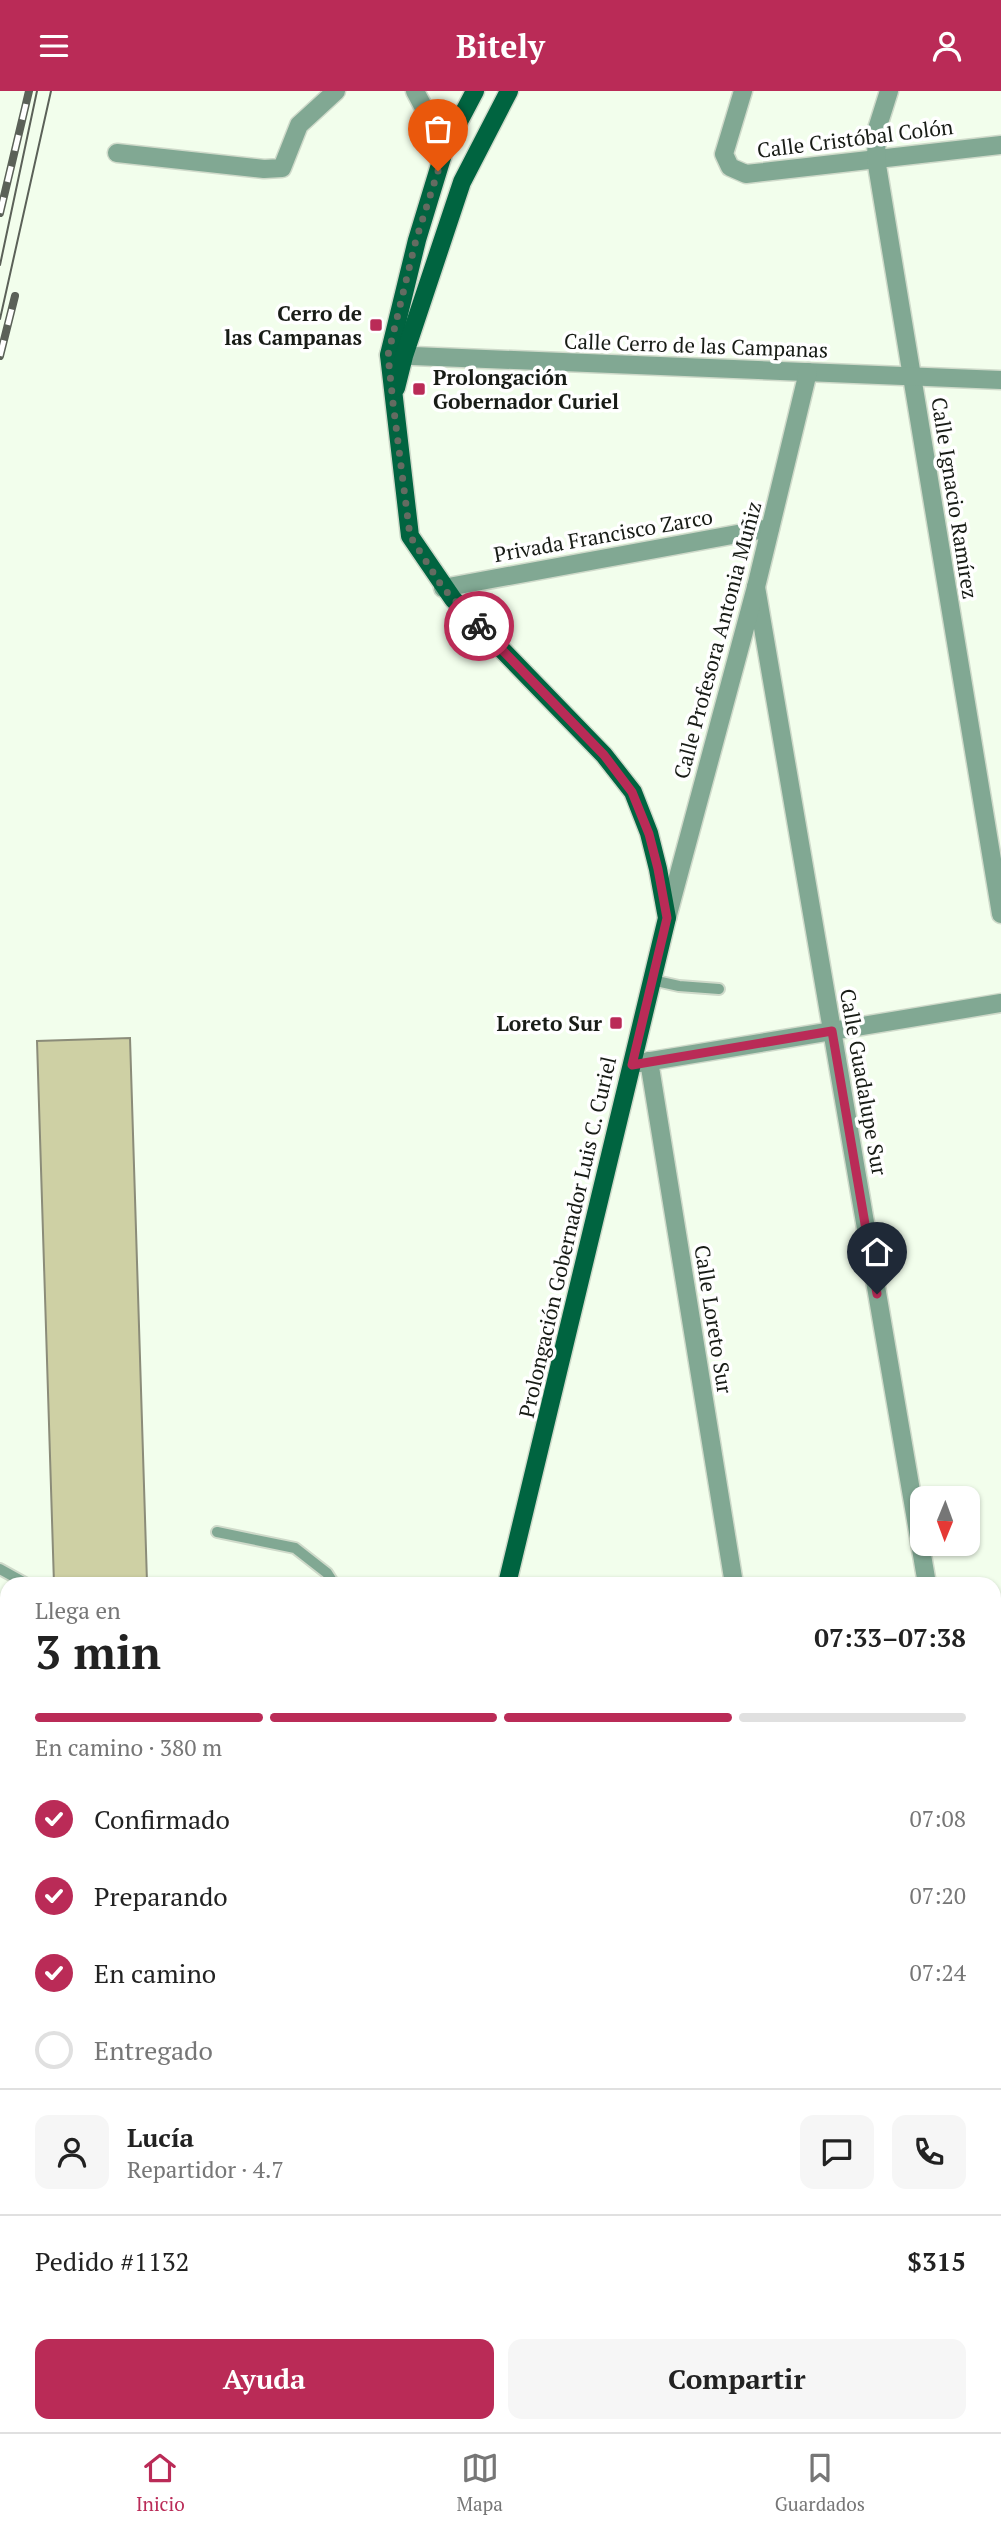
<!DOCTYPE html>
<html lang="es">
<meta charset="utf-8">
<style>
:root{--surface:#fff;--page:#f6f6f6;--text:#222;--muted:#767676;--line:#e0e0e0;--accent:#ba2b57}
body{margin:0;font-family:"PT Serif",serif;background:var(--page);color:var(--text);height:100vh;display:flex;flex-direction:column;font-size:26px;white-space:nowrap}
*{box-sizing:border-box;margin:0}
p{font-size:23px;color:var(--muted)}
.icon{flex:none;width:38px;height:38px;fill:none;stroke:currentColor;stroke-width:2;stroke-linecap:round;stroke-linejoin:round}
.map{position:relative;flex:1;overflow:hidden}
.side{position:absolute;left:0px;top:1486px;width:1001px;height:856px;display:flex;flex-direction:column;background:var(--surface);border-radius:21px 21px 0 0;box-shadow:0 2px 5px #0004}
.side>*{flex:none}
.needle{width:46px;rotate:181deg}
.buttons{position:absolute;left:910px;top:1395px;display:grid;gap:14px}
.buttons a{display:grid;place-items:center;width:70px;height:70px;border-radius:14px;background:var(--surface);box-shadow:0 2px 5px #0004;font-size:35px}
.pin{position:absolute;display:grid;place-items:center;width:60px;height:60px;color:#fff;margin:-72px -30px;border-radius:50% 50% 50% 0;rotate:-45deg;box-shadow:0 0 7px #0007}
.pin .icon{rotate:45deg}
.courier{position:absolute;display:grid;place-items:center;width:70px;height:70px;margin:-35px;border:5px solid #ba2b57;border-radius:50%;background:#fff;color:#222;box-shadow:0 2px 9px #0007}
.head em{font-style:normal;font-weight:600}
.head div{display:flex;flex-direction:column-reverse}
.head{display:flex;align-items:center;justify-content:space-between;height:119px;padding:0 35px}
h1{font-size:46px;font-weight:600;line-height:52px}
.bar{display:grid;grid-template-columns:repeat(4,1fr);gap:10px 7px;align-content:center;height:84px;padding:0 35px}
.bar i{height:9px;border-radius:5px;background:var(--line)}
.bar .on{background:var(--accent)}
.bar p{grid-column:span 4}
.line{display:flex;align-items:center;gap:18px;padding:0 35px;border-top:2px solid var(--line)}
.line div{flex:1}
.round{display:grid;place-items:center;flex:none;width:74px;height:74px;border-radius:14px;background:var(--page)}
ol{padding:0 35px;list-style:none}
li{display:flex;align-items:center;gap:21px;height:77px}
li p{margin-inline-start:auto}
li .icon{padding:7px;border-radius:50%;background:var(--accent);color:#fff;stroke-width:4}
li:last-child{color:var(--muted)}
li i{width:38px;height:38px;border:4px solid var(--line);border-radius:50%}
.primary-button{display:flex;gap:14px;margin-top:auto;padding:14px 35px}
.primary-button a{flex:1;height:80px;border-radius:14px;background:var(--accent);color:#fff;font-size:28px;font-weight:600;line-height:80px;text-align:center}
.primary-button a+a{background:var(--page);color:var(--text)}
header{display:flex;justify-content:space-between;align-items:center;height:91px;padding:0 35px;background:var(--accent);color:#fff;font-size:32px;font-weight:600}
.tab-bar{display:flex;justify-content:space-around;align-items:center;height:98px;border-top:2px solid var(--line);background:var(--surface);font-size:19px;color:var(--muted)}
.tab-bar a{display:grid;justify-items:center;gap:4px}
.tab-bar .on{color:var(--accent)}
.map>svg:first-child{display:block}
.building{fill:#ced0a4;stroke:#8b8c79;stroke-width:2}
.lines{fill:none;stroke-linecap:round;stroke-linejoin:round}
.lane-casing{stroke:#cfdaca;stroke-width:14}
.street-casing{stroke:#cfdaca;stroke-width:21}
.secondary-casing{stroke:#cfdaca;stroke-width:21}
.primary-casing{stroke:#cfdaca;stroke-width:21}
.lane{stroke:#81a893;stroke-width:10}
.street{stroke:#81a893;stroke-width:18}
.secondary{stroke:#448162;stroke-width:18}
.primary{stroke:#006440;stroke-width:18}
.tram{stroke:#5b6158;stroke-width:2}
.rail-casing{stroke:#5b6158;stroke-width:8}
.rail{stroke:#fff;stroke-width:5;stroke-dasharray:16;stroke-linecap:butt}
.done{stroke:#646b61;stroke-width:7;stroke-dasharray:0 12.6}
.route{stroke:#ba2b57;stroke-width:9}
.poi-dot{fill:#ba2b57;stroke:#fff;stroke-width:2.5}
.labels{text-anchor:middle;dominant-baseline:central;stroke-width:7;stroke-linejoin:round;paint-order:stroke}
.street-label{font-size:21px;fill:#181c16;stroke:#fff}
.poi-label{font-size:21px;font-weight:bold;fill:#181c16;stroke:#fff;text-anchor:end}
</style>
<header><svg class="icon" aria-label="menu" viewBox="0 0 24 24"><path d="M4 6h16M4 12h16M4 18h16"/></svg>Bitely<svg class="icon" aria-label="person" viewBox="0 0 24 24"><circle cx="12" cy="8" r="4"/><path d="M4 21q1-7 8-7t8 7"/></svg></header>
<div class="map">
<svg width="1001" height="2341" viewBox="0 0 1001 2341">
<rect width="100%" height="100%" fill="#f2feec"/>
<g class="building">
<path d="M 130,947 L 147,1491 L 54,1493 L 37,950 Z"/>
<path d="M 1,2240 L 7,2240 L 7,2275 L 5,2275 Z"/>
<path d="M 145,2334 L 164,2334 L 164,2341 L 143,2341 Z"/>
<path d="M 245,2334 L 266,2334 L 264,2341 L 219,2341 L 219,2338 Z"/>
</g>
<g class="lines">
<g class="lane-casing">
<g id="lane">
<path d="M 652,889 L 679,895 L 719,898"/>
<path d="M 217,1441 L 295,1457 L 327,1482 L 334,1493"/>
<path d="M 0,1478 L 27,1493"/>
<path d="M 0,1838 L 7,1837"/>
<path d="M 87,2341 L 89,2334"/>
<path d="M 96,2341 L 98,2334"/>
<path d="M 139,2341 L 141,2334"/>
</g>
</g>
<g class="street-casing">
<g id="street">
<path d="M 415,0 L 445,57"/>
<path d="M 743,0 L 724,63 L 730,76 L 746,83 L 1001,54"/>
<path d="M 889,0 L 877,38 L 876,68 L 1001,823"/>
<path d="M 117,62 L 264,78 L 282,77 L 299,34 L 336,0"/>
<path d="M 389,264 L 1001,289"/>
<path d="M 756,496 L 927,1493"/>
<path d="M 443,497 L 770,437"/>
<path d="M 667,827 L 756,496 L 808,281"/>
<path d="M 649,970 L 734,1493"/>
<path d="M 639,972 L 1001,912"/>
<path d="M 994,2137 L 1001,2136"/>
<path d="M 0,2318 L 7,2321"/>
<path d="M 38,2334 L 52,2341"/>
<path d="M 672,2334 L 673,2341"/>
<path d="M 868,2334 L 869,2341"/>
</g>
</g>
<g class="secondary-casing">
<g id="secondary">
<path d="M 994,1532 L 1001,1530"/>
<path d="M 994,2231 L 1001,2232"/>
<path d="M 68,2341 L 70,2334"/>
<path d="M 197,2341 L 200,2334"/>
<path d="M 474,2341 L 490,2334"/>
</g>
</g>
<g class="primary-casing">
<g id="primary">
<path d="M 475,0 L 445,57 L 417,149 L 389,264 L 410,445 L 453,508 L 604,664 L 633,701 L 649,742 L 658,778 L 667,827 L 507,1493"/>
<path d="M 396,297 L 404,265 L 462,91 L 509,0"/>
<path d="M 0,2149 L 7,2146"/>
</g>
</g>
<use href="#lane" class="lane"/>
<use href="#street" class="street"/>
<use href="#secondary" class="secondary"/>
<use href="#primary" class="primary"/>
<g class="tram">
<path d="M 0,174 L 37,0"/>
<path d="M 0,228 L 51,0"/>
</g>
<g class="rail-casing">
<g id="rail">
<path d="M 0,122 L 29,0"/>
<path d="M 0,265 L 15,205"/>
</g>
</g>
<use href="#rail" class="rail"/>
</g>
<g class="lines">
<path class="done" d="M 438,80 L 416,149 L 388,264 L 393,312 L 410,445 L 443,497 L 479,535"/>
<path class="route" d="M 479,535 L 604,664 L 632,701 L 649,743 L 658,778 L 667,827 L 632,974 L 832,940 L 877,1203"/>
</g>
<g class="poi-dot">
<rect x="369" y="227" width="14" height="14" rx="3.5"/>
<rect x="412" y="291" width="14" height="14" rx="3.5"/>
<rect x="609" y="925" width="14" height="14" rx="3.5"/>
</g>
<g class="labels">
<g class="street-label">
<text transform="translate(855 47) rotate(-7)">Calle Cristóbal Colón</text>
<text transform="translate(696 254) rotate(2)">Calle Cerro de las Campanas</text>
<text transform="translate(955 407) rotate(81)">Calle Ignacio Ramírez</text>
<text transform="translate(603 444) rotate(-10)">Privada Francisco Zarco</text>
<text transform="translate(717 549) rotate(-75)">Calle Profesora Antonia Muñiz</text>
<text transform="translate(864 991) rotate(80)">Calle Guadalupe Sur</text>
<text transform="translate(567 1146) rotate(-77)">Prolongación Gobernador Luis C. Curiel</text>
<text transform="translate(714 1228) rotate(81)">Calle Loreto Sur</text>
</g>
<g class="poi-label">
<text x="362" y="222">Cerro de<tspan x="362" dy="24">las Campanas</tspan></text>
<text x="433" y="286" text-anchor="start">Prolongación<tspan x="433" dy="24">Gobernador Curiel</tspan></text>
<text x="602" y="932">Loreto Sur</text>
</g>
</g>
</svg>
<div class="buttons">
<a><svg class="needle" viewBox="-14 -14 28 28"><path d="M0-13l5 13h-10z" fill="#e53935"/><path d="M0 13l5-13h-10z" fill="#767676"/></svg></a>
</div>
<div class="pin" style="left:438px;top:80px;background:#ea580c"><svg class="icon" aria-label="bag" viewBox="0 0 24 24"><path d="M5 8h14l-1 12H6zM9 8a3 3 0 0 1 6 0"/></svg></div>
<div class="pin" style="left:877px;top:1203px;background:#1f2937"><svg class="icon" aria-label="home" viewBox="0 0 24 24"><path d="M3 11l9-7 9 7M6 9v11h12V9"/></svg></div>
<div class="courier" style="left:479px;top:535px"><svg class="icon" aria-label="bike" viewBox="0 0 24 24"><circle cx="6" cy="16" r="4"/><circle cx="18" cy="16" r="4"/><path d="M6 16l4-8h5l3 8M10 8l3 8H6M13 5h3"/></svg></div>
<section class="side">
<div class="head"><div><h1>3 min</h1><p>Llega en</p></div><em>07:33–07:38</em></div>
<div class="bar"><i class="on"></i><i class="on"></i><i class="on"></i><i></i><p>En camino · 380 m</p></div>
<ol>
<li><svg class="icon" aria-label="check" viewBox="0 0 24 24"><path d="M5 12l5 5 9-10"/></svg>Confirmado<p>07:08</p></li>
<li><svg class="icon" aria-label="check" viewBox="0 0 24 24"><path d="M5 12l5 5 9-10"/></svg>Preparando<p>07:20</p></li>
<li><svg class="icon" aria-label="check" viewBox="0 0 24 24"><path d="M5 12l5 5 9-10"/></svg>En camino<p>07:24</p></li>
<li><i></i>Entregado</li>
</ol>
<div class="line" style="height:126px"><a class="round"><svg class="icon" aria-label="person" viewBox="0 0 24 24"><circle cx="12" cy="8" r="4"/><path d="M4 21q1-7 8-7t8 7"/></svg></a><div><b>Lucía</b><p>Repartidor · 4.7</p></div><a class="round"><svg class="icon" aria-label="chat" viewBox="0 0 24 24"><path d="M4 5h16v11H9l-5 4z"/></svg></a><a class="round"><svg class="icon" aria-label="phone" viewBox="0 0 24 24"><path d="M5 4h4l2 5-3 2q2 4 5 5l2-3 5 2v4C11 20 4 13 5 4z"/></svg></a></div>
<div class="line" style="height:91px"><div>Pedido #1132</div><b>$315</b></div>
<div class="primary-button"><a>Ayuda</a><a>Compartir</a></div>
</section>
</div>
<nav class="tab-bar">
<a class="on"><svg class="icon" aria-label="home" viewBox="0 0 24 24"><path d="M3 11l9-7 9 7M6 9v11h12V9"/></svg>Inicio</a>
<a><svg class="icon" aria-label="map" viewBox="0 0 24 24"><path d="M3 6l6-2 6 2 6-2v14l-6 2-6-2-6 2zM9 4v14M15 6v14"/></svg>Mapa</a>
<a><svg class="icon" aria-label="saved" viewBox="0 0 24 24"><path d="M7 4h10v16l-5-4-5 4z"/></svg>Guardados</a>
</nav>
